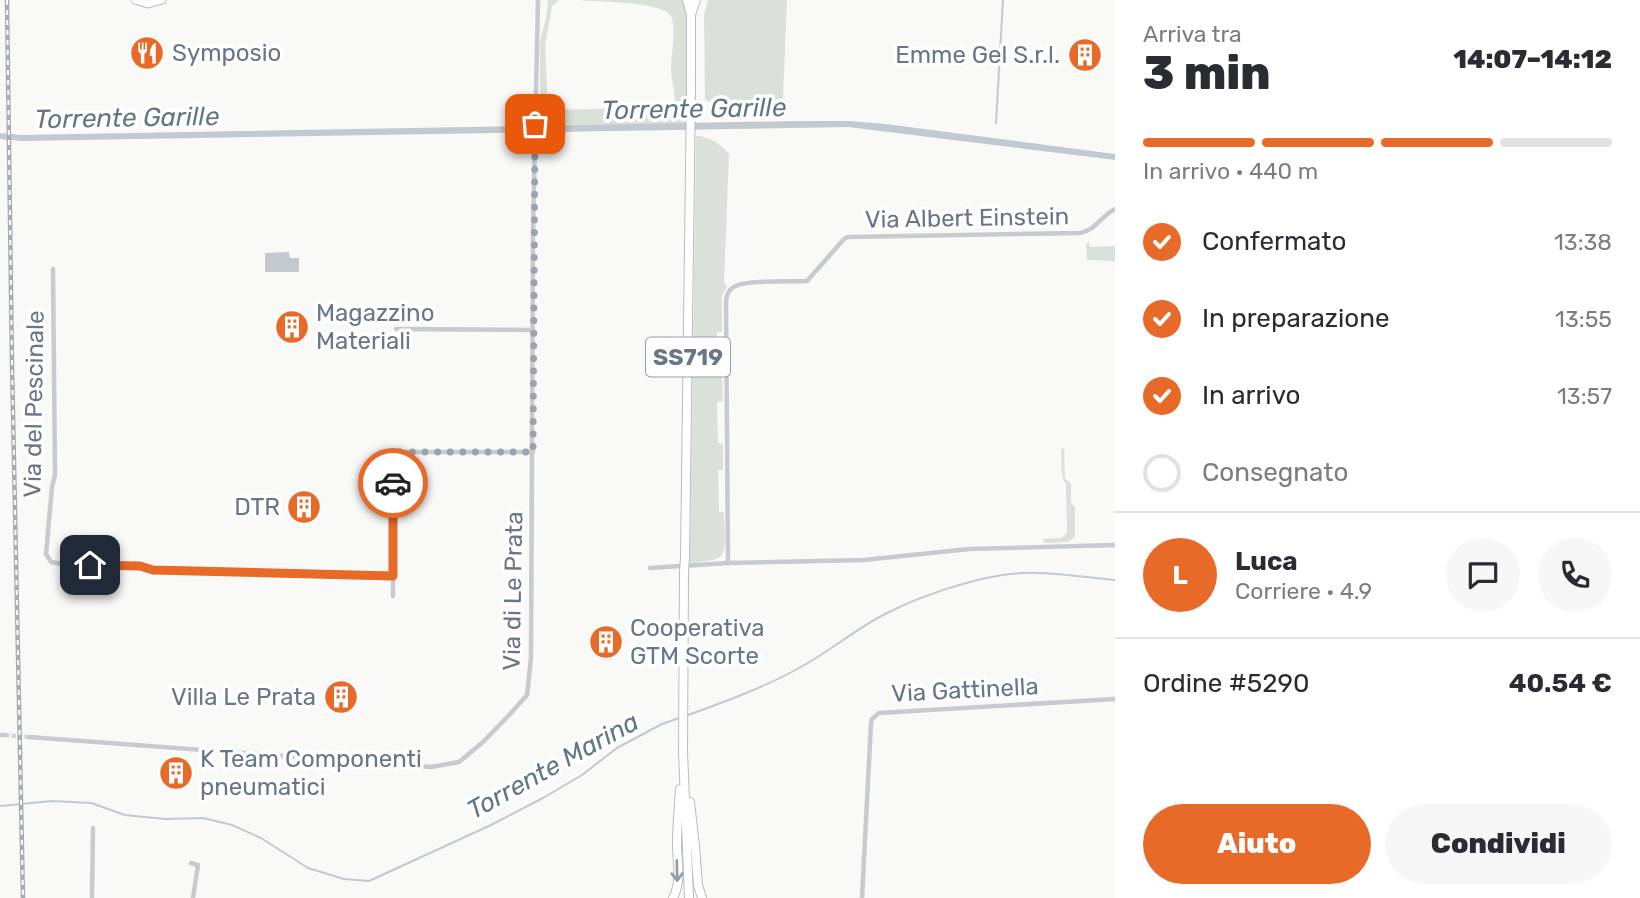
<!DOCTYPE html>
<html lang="it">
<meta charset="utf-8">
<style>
:root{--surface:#fff;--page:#f7f7f7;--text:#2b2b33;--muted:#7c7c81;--line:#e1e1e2;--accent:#e76a29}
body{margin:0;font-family:Rubik,sans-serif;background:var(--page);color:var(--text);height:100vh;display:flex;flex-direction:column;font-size:26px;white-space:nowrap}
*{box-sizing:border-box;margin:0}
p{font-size:23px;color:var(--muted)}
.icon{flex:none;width:38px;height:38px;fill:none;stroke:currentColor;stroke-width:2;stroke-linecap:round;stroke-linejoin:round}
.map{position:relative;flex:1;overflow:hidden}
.drawer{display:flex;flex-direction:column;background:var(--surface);width:525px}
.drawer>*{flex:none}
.pin{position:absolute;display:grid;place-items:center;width:60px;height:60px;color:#fff;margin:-30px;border-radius:14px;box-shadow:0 4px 10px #0006}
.courier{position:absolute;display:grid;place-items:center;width:70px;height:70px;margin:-35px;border:5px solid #e76a29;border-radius:50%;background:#fff;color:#222;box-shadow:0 2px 9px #0007}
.overview em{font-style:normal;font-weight:800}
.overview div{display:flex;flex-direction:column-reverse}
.overview{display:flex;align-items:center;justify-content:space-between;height:119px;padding:0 28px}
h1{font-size:46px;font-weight:800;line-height:52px}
.bar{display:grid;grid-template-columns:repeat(4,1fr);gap:10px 7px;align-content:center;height:84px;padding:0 28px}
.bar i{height:9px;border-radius:5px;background:var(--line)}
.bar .on{background:var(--accent)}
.bar p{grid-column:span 4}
.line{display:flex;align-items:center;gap:18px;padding:0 28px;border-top:2px solid var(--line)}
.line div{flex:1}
.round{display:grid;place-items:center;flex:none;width:74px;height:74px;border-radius:37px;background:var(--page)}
ol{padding:0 28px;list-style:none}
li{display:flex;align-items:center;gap:21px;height:77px}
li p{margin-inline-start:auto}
li .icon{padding:7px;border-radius:50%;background:var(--accent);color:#fff;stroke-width:4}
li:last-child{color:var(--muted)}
li i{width:38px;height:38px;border:4px solid var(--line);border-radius:50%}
.primary-button{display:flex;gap:14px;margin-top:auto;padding:14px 28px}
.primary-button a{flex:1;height:80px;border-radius:42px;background:var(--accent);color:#fff;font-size:28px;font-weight:800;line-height:80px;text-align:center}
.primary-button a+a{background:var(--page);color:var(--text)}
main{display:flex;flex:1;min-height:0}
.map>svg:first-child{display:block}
.green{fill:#dae1d8}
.water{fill:#c2cad0}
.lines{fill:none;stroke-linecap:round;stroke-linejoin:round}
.stream{stroke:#c2cad0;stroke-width:2}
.minor-tunnel{stroke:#d4d8db;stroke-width:4.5;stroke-dasharray:4.5 2;stroke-linecap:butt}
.secondary-casing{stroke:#b9bdc3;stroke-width:9}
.trunk-casing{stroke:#b9bcc0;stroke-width:10}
.minor{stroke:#c7cace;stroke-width:4.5}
.secondary{stroke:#fff;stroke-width:7}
.trunk{stroke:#fff;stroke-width:8}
.rail-casing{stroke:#a7acb3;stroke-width:4.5}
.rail{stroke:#fff;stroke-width:2;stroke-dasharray:5;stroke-linecap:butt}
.trunk-bridge-casing{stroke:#b9bcc0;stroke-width:10;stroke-linecap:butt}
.trunk-bridge{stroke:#fff;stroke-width:8}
.oneway{stroke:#959fac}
.done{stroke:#9aa4af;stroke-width:7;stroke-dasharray:0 12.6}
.route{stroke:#e76a29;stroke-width:9}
.labels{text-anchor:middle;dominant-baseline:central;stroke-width:7;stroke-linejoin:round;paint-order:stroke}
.shield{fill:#fff;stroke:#959fac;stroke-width:2}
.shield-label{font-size:23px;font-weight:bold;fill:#677688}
.poi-label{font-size:24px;fill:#677688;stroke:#fff;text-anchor:start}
.street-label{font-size:24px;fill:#677688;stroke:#fff}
.water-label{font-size:26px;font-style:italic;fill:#637783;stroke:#fff}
</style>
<main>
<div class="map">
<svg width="1115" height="898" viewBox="0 0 1115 898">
<rect width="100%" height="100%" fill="#f9f9f7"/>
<g class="green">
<path d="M 548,0 L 559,0 L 552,6 L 545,45 L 548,106 L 552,110 L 673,107 C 678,98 670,78 671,65 C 672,54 676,26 671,16 C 661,1 595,2 576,0 L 683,0 L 686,12 L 686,124 L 540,125 L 540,40 L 546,19 Z"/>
<path d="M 708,0 L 787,0 L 783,98 L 785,108 L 722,111 L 705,99 L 704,15 Z"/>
<path d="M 696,136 C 709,136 721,144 729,154 L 724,282 L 727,286 L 722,296 L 722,332 L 717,332 L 717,374 L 722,374 L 723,401 L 717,402 L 718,443 L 723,444 L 723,470 L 718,470 L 719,512 L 724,512 C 724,522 728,551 720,557 C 714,561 699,562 692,563 L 690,562 L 690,559 Z"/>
<path d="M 1089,242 L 1090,247 L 1115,246 L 1115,261 L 1087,260 L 1086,244 Z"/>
<path d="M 1064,447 L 1065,478 L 1071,484 L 1071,503 L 1075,507 L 1075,536 L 1069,542 L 1046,543 L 1043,541 L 1043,539 L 1061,538 L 1067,533 L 1066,485 C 1060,475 1062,462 1061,450 Z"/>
</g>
<g class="water">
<path d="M 797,121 L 850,121 L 886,124 L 1115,154 L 1115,160 L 848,127 L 21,141 L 0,139 L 0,133 L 22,135 Z"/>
<path d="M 289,252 L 290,258 L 299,258 L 299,272 L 265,272 L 265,253 Z"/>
</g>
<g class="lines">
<g class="stream">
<path d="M 996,123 L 1003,0"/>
<path d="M 688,715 C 727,701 765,687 801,667 C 830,651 857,628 887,613 C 921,596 965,581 1003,575 C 1039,569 1079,577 1115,580"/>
<path d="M 0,806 L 52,801 L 91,803 L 125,815 L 165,819 L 203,818 L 232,825 L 261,838 L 308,868 L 344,879 L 369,881 L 491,825 L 543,798 L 582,775 L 617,748 L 662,724 L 679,718"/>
</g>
<path class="minor-tunnel" d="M 5,735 L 29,737"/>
<g class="secondary-casing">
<path id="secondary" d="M 135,0 L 148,4 L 162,0"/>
</g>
<g class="trunk-casing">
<g id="trunk">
<path d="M 691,15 L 696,0"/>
<path d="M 685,558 L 691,90 L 691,15 L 687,0"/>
<path d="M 684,572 L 683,751 L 689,898"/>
<path d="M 690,802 L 695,846 L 698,885 L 702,898"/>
<path d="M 673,898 C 682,881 677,862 677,844 C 677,825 679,807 680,789"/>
</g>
</g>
<g class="minor">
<path d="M 53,269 L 55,475 L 52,487 L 46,554 L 51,562 C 84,569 121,559 153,570 L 393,576 L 393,452 L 533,452"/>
<path d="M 396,329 L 533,330"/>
<path d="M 728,563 L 726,303 C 726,297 727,292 732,288 C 744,279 791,282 807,281 L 844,239 L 848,237 L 1080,233 C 1096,230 1101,216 1115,209"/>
<path d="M 650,568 L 728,563 L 864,560 L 969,549 L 1115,545"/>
<path d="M 393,576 L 393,596"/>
<path d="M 0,735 L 5,735"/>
<path d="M 29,737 L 431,767 L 459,762 L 483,742 L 511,713 L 527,695 L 531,658 L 533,230 L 538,0"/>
<path d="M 191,863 L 198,865 L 193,898"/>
<path d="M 92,898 L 93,828"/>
<path d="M 862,898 L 871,723 L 872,719 L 879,713 L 1115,699"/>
</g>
<use href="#secondary" class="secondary"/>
<use href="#trunk" class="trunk"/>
<g class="rail-casing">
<path id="rail" d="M 7,0 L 12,364 L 23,898"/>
</g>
<use href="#rail" class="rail"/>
<g class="trunk-bridge-casing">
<path id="trunk-bridge" d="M 684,572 L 685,558"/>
</g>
<use href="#trunk-bridge" class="trunk-bridge"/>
</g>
<defs><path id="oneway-shaft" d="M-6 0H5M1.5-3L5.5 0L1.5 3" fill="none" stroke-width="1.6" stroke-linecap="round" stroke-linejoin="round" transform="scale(1.75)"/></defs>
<use class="oneway" href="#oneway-shaft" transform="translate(677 871) rotate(89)"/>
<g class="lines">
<path class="done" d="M 393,483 L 393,452 L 533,452 L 535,124"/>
<path class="route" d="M 90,565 L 140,566 L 153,570 L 393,576 L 393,483"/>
</g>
<defs>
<g id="restaurant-disc" transform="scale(1.75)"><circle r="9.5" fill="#e76a29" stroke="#fff"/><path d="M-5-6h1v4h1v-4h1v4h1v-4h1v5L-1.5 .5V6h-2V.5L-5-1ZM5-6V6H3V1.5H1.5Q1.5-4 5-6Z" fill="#fff"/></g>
<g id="building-disc" transform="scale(1.75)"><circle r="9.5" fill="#e76a29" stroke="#fff"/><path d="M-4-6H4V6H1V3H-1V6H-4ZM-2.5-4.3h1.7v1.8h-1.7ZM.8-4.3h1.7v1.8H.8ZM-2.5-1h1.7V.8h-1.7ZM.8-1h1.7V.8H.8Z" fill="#fff"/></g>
</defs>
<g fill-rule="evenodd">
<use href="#restaurant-disc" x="147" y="53"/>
<use href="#building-disc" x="1085" y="55"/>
<use href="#building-disc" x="292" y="327"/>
<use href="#building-disc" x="304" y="507"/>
<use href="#building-disc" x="606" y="642"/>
<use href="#building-disc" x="341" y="697"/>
<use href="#building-disc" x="176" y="773"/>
</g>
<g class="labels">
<rect class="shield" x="646" y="337.5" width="84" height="39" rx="5"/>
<g class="shield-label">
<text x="688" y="357">SS719</text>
</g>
<g class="poi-label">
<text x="172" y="53">Symposio</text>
<text x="1060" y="55" text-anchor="end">Emme Gel S.r.l.</text>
<text x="316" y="313">Magazzino<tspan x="316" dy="28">Materiali</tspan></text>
<text x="280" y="507" text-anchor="end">DTR</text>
<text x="630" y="628">Cooperativa<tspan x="630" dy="28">GTM Scorte</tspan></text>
<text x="316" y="697" text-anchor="end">Villa Le Prata</text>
<text x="200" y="759">K Team Componenti<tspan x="200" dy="28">pneumatici</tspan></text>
</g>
<g class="street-label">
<text transform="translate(967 218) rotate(-1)">Via Albert Einstein</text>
<text transform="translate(34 404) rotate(-89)">Via del Pescinale</text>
<text transform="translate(513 591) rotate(-89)">Via di Le Prata</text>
<text transform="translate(965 690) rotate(-3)">Via Gattinella</text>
</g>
<g class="water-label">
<text transform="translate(694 109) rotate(-1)">Torrente Garille</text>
<text transform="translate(127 118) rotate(-1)">Torrente Garille</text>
<text transform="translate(553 766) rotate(-29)">Torrente Marina</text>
</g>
</g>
</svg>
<div class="pin" style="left:535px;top:124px;background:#ea580c"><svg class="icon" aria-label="bag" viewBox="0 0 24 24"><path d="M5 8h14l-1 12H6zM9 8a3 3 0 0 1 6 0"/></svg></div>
<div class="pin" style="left:90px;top:565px;background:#1f2937"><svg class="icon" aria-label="home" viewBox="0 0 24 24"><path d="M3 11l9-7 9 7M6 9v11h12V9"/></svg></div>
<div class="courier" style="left:393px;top:483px"><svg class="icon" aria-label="car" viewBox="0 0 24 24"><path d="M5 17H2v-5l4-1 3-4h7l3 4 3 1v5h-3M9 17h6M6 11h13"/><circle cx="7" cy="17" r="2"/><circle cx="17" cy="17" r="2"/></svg></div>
</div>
<section class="drawer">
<div class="overview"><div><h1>3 min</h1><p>Arriva tra</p></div><em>14:07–14:12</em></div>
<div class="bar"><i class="on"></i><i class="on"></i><i class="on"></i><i></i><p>In arrivo · 440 m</p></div>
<ol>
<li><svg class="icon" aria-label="check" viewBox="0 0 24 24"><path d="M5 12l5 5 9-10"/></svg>Confermato<p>13:38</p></li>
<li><svg class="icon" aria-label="check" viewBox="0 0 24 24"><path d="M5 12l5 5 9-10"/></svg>In preparazione<p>13:55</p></li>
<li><svg class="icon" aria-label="check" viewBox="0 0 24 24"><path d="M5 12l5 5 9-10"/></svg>In arrivo<p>13:57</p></li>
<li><i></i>Consegnato</li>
</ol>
<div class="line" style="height:126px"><b class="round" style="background:var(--accent);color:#fff">L</b><div><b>Luca</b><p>Corriere · 4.9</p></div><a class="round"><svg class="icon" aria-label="chat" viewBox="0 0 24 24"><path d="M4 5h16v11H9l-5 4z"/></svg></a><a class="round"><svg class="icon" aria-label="phone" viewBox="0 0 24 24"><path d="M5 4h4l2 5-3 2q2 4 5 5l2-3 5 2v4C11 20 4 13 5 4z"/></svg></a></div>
<div class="line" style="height:91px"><div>Ordine #5290</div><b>40.54 €</b></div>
<div class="primary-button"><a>Aiuto</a><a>Condividi</a></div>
</section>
</main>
